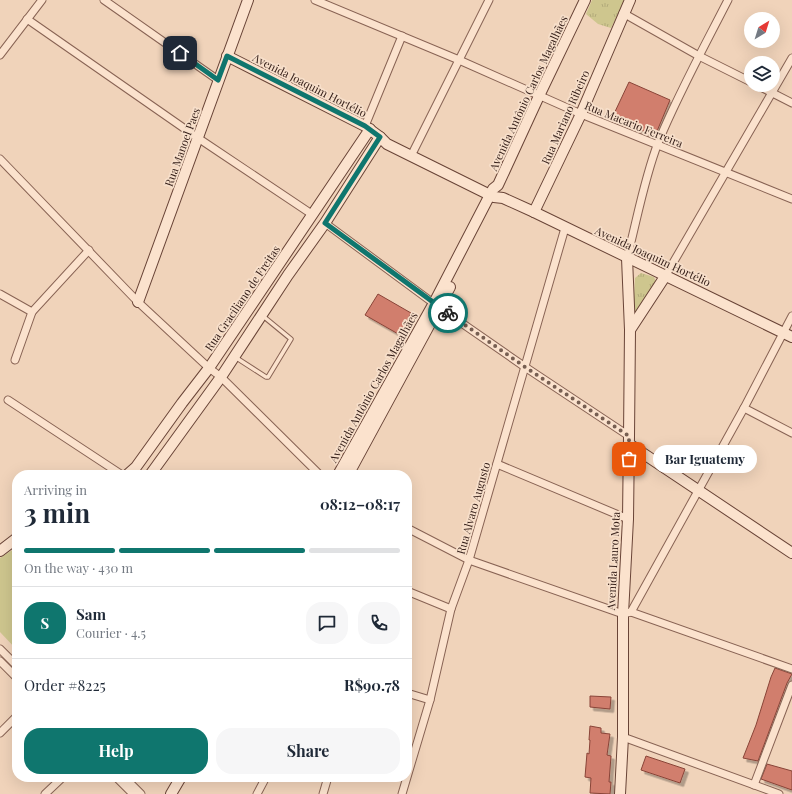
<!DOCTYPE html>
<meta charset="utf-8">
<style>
:root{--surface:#fff;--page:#f6f6f7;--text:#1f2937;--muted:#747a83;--line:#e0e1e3;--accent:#0f766e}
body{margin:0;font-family:"Playfair Display",serif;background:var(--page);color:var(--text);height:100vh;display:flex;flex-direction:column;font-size:15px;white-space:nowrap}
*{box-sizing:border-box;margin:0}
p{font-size:13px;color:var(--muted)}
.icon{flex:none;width:22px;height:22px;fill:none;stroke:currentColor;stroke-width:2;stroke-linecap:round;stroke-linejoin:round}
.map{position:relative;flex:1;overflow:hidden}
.panel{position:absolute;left:12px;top:470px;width:400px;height:312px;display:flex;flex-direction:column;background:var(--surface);border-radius:16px;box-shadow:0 4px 16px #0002}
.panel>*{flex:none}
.needle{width:26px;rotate:38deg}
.tools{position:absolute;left:744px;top:12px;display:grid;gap:8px}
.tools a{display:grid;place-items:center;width:36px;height:36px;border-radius:50%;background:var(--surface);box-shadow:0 4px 16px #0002;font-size:20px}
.pin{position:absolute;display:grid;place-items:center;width:34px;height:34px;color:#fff;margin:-17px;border-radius:8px;box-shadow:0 2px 6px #0006}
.courier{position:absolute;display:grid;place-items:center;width:40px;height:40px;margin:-20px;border:3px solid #0f766e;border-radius:50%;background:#fff;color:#222;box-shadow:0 1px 5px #0007}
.bubble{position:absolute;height:28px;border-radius:14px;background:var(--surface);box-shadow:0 4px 16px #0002;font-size:13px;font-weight:700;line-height:28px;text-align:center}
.head em{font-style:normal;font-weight:700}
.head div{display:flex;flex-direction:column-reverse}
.head{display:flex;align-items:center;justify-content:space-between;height:68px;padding:0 12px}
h1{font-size:26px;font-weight:700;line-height:30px}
.bar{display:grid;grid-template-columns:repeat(4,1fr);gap:6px 4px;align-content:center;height:48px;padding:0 12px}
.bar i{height:5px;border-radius:3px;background:var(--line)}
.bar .selected{background:var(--accent)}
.bar p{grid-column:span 4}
.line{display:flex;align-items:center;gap:10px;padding:0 12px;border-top:1px solid var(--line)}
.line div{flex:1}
.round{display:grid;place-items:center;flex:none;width:42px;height:42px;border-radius:16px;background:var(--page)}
.primary-button{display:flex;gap:8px;margin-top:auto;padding:8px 12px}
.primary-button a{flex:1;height:46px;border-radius:16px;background:var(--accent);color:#fff;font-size:16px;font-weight:700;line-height:46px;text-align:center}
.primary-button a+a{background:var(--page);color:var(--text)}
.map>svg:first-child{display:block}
.park{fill:url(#park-tufts)}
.pitch{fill:#cec68e}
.building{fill:#d17e6d;stroke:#894438;filter:url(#shadow)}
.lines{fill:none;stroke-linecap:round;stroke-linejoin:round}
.lane-casing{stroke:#886354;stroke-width:5.5}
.street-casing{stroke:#886354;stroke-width:9}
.secondary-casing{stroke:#694437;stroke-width:12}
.lane{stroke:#fbe2cd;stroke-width:3.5}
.street{stroke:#fbe2cd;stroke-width:7}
.secondary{stroke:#fbe2cd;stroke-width:10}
.done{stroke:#775f52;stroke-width:4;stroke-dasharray:0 7.2}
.route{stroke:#0f766e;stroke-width:5}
.labels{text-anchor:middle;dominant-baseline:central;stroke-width:3.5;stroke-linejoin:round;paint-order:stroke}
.street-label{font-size:11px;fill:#36201a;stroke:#f7dfca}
</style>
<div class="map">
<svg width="792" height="794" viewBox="0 0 792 794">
<defs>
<pattern id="park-tufts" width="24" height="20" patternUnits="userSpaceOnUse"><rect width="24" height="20" fill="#cec68e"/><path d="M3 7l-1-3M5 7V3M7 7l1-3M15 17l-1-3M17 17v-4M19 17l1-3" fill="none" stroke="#b2aa7a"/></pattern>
<filter id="shadow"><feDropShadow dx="3.5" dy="3.5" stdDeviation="0" flood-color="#0004"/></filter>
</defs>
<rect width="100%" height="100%" fill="#f0d3ba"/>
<g class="park">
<path d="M 592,0 L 625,0 L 611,28 L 598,24 L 586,14 Z"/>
<path d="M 641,273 L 654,277 L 656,282 L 633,318 L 635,278 Z"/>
</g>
<path class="pitch" d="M 17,547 L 17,650 L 0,632 L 0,558 Z"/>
<g class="building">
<path d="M 629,82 L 670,100 L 655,136 L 612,118 Z"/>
<path d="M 378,294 L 411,313 L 400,335 L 365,315 Z"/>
<path d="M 775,668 L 792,674 L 787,683 L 758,761 L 743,758 L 756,725 L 771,677 Z"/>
<path d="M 590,696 L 611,697 L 610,709 L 590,707 Z"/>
<path d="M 590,726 L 601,728 L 601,733 L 610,734 L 607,755 L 611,756 L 609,782 L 611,782 L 610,794 L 590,793 L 591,778 L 585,777 L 587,753 L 589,754 L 590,740 L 589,740 Z"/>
<path d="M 646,756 L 685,769 L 680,783 L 641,770 Z"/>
<path d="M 767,764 L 792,771 L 792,790 L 761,779 Z"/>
</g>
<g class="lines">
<g class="lane-casing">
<path id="lane" d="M 235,357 L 266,377 L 268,377 L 291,339 L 263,316"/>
</g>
<g class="street-casing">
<g id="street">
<path d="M 104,0 L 218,80"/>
<path d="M 315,0 L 459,60 L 581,114 L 792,199"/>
<path d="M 623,13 L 699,56 L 751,82"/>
<path d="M 27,19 L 198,138 L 313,215"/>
<path d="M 0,55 L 42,0"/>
<path d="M 757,85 L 792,103"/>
<path d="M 365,126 L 402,36"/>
<path d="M 411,156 L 489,0"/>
<path d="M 0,159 L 138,302 L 209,368 L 221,377 L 320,475"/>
<path d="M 325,223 L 440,308 L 525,367 L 629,436"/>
<path d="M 627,258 C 637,220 644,179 658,143 C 678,94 704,47 728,0"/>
<path d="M 666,275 L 792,58"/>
<path d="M 0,294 L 32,312 L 89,250"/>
<path d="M 15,360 L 32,312"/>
<path d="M 8,400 L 122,475"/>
<path d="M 744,408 L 792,433"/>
<path d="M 497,464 L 628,519"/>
<path d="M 407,528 L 469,560 L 623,614 L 631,612 L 792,669"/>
<path d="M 407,591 L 451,609"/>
<path d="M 631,612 L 744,408 L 792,316"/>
<path d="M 0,649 L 17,666"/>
<path d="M 0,661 L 17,678"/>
<path d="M 407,693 L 430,700"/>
<path d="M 0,733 L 17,716"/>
<path d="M 623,737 L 779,794"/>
<path d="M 116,777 L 133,794"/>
<path d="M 124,777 L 141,794"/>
<path d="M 754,785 L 792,685"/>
<path d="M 45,794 L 63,777"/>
<path d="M 257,794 L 266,777"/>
<path d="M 323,794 L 328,777"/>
<path d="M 402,794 L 430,700 L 451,609 L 469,560 L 565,228"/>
</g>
</g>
<g class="secondary-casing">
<g id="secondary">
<path d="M 227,56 L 365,126 L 380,137 L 387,144 L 494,197 L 503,198 L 534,212 L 792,337"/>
<path d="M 534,212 L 581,114 L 630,0"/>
<path d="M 138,302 L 248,0"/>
<path d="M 630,330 L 666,275"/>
<path d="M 629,444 L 792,553"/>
<path d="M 127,475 L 136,467 L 182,403 L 209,368 L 370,129"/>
<path d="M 150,475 L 221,377 L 288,275 L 325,223 L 380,137"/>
<path d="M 338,475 L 434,303 L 493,189 L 498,185 L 539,96 L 585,0"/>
<path d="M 348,475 L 450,287"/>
<path d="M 0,551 L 17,538"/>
<path d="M 171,794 L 181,777"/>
<path d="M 620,794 L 623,737 L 623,614 L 628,519 L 629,436 L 630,330 L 627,258"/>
</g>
</g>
<use href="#lane" class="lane"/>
<use href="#street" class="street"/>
<use href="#secondary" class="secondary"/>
</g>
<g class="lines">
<path class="done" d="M 448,313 L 525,367 L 629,436 L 629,459"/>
<path class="route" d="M 180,53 L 218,80 L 227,56 L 365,126 L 380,137 L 325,223 L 448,313"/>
</g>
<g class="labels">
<g class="street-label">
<text transform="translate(310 85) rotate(27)">Avenida Joaquim Hortélio</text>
<text transform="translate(528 93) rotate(-65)">Avenida Antônio Carlos Magalhães</text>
<text transform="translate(565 117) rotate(-66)">Rua Mariano Ribeiro</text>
<text transform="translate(634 124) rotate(22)">Rua Macario Ferreira</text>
<text transform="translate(182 147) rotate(-70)">Rua Manoel Paes</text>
<text transform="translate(653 256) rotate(25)">Avenida Joaquim Hortélio</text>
<text transform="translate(242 298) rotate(-56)">Rua Graciliano de Freitas</text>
<text transform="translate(373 387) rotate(-61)">Avenida Antônio Carlos Magalhães</text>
<text transform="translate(473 508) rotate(-74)">Rua Alvaro Augusto</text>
<text transform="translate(613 561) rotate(-87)">Avenida Lauro Mota</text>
</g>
</g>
</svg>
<div class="tools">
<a><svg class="needle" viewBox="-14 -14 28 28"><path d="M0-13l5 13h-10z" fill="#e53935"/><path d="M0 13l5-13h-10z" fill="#747a83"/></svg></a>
<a><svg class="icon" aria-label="layers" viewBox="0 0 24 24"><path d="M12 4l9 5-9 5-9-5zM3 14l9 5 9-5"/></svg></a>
</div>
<div class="pin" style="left:629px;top:459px;background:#ea580c"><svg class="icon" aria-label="bag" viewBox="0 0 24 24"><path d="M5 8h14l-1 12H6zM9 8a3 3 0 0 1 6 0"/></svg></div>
<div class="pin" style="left:180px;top:53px;background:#1f2937"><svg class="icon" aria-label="home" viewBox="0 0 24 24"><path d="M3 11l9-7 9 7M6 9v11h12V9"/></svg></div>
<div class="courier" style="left:448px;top:313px"><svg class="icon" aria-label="bike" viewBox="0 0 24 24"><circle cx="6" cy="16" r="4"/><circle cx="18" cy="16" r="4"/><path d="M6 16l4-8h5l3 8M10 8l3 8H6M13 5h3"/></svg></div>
<div class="bubble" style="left:653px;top:445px;width:104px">Bar Iguatemy</div>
<section class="panel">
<div class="head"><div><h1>3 min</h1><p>Arriving in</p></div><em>08:12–08:17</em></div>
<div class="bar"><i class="selected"></i><i class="selected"></i><i class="selected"></i><i></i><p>On the way · 430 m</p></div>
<div class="line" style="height:72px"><b class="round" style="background:var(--accent);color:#fff">S</b><div><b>Sam</b><p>Courier · 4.5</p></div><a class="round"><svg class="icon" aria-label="chat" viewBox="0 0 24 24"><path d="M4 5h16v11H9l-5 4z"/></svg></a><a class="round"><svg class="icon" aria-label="phone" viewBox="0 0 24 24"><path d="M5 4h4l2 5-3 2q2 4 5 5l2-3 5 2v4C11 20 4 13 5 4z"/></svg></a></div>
<div class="line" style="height:52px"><div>Order #8225</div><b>R$90.78</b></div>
<div class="primary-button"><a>Help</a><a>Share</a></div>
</section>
</div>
